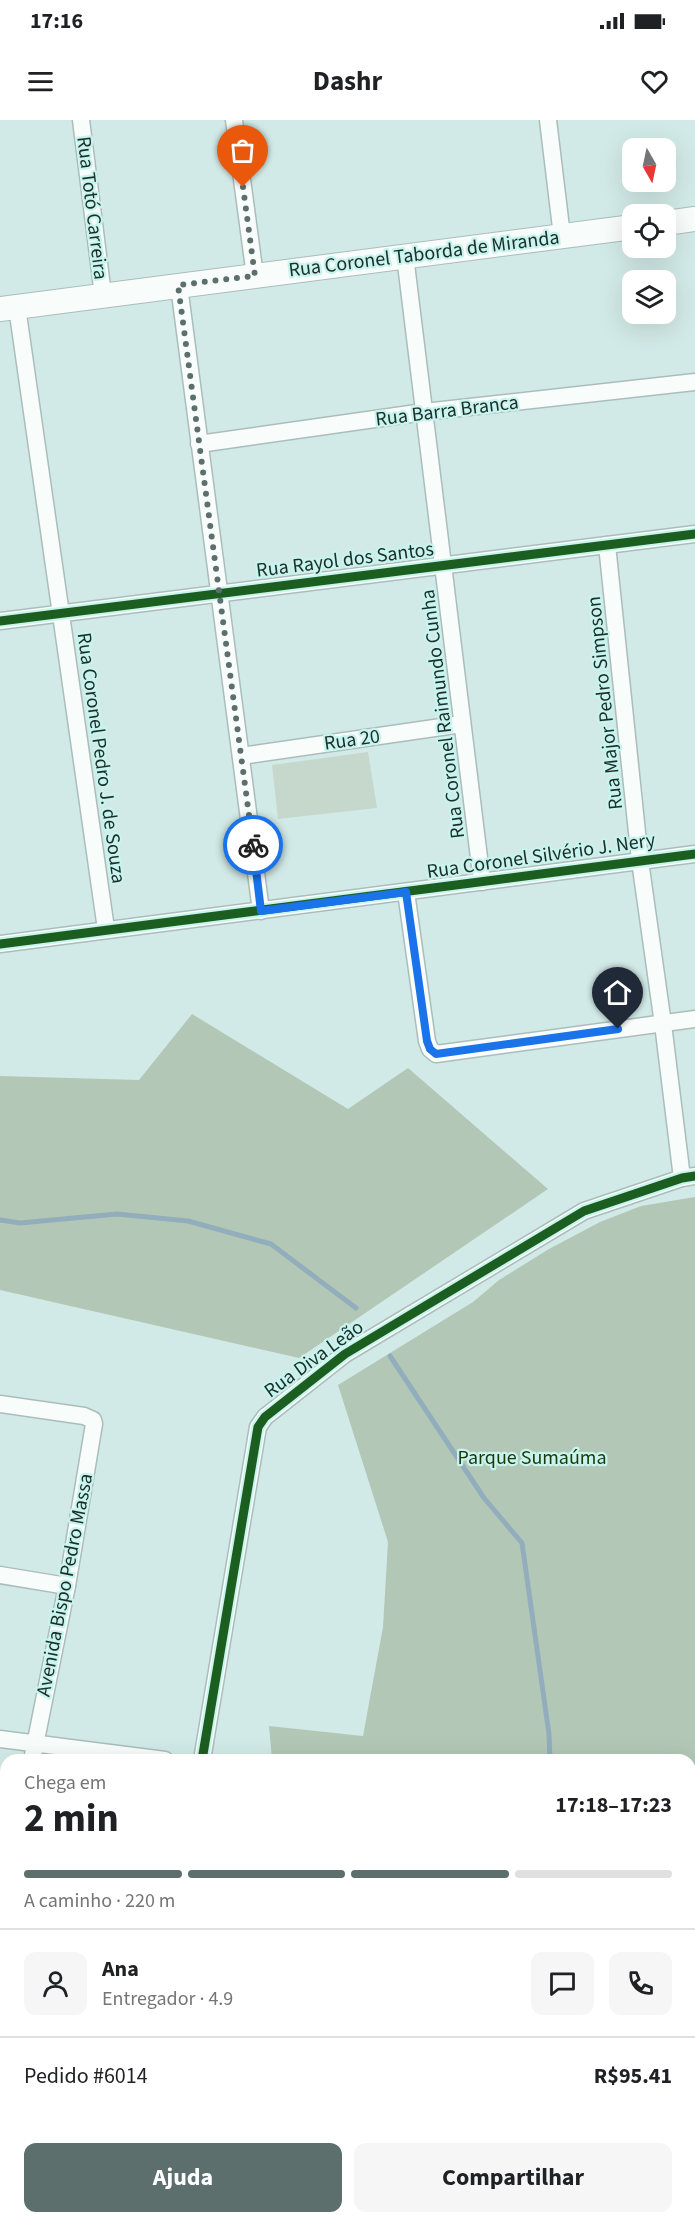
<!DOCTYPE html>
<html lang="pt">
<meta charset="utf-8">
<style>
:root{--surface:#fff;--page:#f6f6f6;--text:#202124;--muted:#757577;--line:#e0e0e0;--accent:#5c6f6d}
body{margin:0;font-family:"Source Sans 3",sans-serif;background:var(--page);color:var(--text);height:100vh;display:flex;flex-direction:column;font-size:22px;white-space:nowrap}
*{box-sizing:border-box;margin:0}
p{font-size:20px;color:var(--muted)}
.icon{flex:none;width:33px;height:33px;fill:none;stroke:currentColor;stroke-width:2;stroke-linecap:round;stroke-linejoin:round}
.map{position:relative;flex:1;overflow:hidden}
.sheet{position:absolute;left:0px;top:1634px;width:696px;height:470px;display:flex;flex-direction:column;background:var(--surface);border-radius:18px 18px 0 0;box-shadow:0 6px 24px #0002}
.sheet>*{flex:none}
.needle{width:39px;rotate:171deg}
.fabs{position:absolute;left:622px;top:18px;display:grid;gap:12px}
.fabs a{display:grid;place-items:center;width:54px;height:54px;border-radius:12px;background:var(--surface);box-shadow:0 6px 24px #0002;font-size:30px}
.pin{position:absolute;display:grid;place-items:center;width:51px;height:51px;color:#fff;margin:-62px -26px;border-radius:50% 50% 50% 0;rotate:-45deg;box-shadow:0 0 6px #0007}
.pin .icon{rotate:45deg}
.courier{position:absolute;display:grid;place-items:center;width:60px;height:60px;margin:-30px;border:4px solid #1a73e8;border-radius:50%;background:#fff;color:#222;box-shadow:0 2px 8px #0007}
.head em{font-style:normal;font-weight:700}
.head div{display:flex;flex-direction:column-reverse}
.head{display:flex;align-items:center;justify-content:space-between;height:102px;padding:0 24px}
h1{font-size:39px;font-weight:700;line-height:45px}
.bar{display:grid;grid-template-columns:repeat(4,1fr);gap:9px 6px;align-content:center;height:72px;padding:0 24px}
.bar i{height:8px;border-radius:4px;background:var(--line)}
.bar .current{background:var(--accent)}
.bar p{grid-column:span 4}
.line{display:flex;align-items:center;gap:15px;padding:0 24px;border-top:2px solid var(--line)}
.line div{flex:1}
.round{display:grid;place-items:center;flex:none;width:63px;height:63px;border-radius:12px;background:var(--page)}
.action{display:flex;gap:12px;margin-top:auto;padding:12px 24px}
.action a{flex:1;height:69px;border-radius:12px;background:var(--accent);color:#fff;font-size:24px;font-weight:700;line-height:69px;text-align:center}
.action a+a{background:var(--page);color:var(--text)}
.status{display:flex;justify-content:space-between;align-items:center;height:42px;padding:0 30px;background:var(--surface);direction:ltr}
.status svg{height:16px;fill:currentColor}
header{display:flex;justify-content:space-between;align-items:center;height:78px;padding:0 24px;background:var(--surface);font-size:27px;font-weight:700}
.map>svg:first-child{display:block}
.green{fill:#c6d8cb}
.forest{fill:#b3c7b6}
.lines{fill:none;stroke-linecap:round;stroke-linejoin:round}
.stream{stroke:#92aebc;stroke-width:5}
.street-casing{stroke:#abbdbb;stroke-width:19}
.secondary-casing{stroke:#abbdbb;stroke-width:26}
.street{stroke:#f8fcfb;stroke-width:16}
.secondary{stroke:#f8fcfb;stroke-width:24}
.cycleway-casing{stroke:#c8f4ee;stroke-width:13}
.cycleway{stroke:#1b5e20;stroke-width:9}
.done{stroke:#5c6f6d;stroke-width:6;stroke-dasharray:0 10.8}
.route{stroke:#1a73e8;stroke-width:8}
.labels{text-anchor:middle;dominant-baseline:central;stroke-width:4.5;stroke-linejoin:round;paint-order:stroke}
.street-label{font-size:20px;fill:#1c2d2b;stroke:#c8f4ee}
.park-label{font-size:20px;fill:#1f3607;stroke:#c8f4ee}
</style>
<div class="status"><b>17:16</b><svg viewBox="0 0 49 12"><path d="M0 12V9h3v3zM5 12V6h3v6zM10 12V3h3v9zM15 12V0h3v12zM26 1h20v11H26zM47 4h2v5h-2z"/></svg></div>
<header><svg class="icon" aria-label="menu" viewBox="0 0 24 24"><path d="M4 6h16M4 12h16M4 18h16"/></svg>Dashr<svg class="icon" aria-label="heart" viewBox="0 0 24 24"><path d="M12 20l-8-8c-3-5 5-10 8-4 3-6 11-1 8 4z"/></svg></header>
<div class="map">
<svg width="695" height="2102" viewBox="0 0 695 2102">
<rect width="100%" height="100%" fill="#d2eae7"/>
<path class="green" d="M 368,632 L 377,688 L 278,699 L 272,645 Z"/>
<g class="forest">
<path d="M 192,894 L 348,989 L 408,948 L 548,1069 L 299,1238 L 0,1170 L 0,956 L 139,960 Z"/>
<path d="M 695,1077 L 695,2102 L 139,2102 L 140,2097 L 690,2097 L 690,1640 L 272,1639 L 269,1606 L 363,1616 L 383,1507 L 388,1422 L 338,1265 L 473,1182 L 499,1160 L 549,1129 L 600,1102 L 641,1086 Z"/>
</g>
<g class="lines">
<g class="stream">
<path d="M 0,1100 L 20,1103 L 117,1094 L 188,1101 L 271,1124 L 356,1188"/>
<path d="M 390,1236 L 484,1378 L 522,1423 L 549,1614 L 550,1640"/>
<path d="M 690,2020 L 695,2026"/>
<path d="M 576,2097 L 577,2102"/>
</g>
<g class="street-casing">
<g id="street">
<path d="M 81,0 L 103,175"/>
<path d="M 234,0 L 255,156"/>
<path d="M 548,0 L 562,116"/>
<path d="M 405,136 L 482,762"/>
<path d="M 179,166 L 261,791"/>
<path d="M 17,187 L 106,809"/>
<path d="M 199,324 L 424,292 L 695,262"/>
<path d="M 607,425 L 640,741 L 663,904 L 682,1058"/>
<path d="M 0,501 L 695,414"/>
<path d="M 241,636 L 462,604"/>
<path d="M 406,772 L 427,921 L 430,929 L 436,934 L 695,899"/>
<path d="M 0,824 L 695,734"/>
<path d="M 0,1284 L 84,1296 L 93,1300 L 94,1304 L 67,1466 L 32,1640"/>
<path d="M 0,1455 L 67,1466"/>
<path d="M 0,1619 L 165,1640"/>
<path d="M 202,1640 L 258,1307 L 265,1297 L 345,1234 L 584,1091 L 682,1058 L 695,1056"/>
<path d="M 0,1783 L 6,1784"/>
<path d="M 0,1850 L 6,1810"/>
<path d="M 0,1936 L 6,1937"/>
<path d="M 133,2102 L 134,2097"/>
</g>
</g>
<g class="secondary-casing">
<g id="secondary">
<path d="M 666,103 L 695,99"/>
<path d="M 0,189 L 633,107"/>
</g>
</g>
<use href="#street" class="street"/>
<use href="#secondary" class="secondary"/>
<g class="cycleway-casing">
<g id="cycleway">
<path d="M 0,501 L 695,414"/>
<path d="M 0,824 L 695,734"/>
<path d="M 202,1640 L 258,1307 L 265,1297 L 345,1234 L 584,1091 L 682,1058 L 695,1056"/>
</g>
</g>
<use href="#cycleway" class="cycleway"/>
</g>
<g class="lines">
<path class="done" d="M 243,67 L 255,156 L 178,165 L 253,725"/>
<path class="route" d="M 253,725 L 261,791 L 406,772 L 427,921 L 430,929 L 436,934 L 618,909"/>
</g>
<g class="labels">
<g class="street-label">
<text transform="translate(92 88) rotate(83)">Rua Totó Carreira</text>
<text transform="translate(424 134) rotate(-7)">Rua Coronel Taborda de Miranda</text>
<text transform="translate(447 291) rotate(-7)">Rua Barra Branca</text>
<text transform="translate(345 440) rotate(-7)">Rua Rayol dos Santos</text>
<text transform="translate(605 583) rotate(-96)">Rua Major Pedro Simpson</text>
<text transform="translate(443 594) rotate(-97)">Rua Coronel Raimundo Cunha</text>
<text transform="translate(352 620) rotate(-8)">Rua 20</text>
<text transform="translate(101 638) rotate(82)">Rua Coronel Pedro J. de Souza</text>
<text transform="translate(541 736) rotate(-8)">Rua Coronel Silvério J. Nery</text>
<text transform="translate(314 1239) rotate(-36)">Rua Diva Leão</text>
<text transform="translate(65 1465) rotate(-79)">Avenida Bispo Pedro Massa</text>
</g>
<g class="park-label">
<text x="532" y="1338">Parque Sumaúma</text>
</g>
</g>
</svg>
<div class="fabs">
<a><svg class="needle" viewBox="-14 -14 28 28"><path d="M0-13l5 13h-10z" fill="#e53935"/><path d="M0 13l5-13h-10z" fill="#757577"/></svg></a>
<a><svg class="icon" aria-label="locate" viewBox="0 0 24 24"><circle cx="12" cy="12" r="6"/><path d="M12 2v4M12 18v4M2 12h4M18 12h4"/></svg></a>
<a><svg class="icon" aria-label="layers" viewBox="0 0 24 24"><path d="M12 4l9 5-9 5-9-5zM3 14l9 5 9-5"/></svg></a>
</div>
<div class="pin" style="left:243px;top:67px;background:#ea580c"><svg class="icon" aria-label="bag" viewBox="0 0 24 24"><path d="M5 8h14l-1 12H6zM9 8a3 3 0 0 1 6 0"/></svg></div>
<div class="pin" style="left:618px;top:909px;background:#1f2937"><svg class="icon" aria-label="home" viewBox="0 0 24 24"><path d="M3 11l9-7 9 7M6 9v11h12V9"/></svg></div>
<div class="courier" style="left:253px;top:725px"><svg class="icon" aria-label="bike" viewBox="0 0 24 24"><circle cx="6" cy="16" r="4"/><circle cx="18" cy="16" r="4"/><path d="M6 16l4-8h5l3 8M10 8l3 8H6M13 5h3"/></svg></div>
<section class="sheet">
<div class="head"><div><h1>2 min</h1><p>Chega em</p></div><em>17:18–17:23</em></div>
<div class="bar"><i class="current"></i><i class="current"></i><i class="current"></i><i></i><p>A caminho · 220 m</p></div>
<div class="line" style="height:108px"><a class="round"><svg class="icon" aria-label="person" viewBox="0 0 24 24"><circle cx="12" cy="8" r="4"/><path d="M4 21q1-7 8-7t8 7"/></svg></a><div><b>Ana</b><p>Entregador · 4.9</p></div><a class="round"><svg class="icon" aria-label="chat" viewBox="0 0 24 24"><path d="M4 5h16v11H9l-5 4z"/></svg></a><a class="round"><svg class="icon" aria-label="phone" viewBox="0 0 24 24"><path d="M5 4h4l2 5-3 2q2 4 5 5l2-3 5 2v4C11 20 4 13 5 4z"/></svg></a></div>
<div class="line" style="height:78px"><div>Pedido #6014</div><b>R$95.41</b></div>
<div class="action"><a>Ajuda</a><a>Compartilhar</a></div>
</section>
</div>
